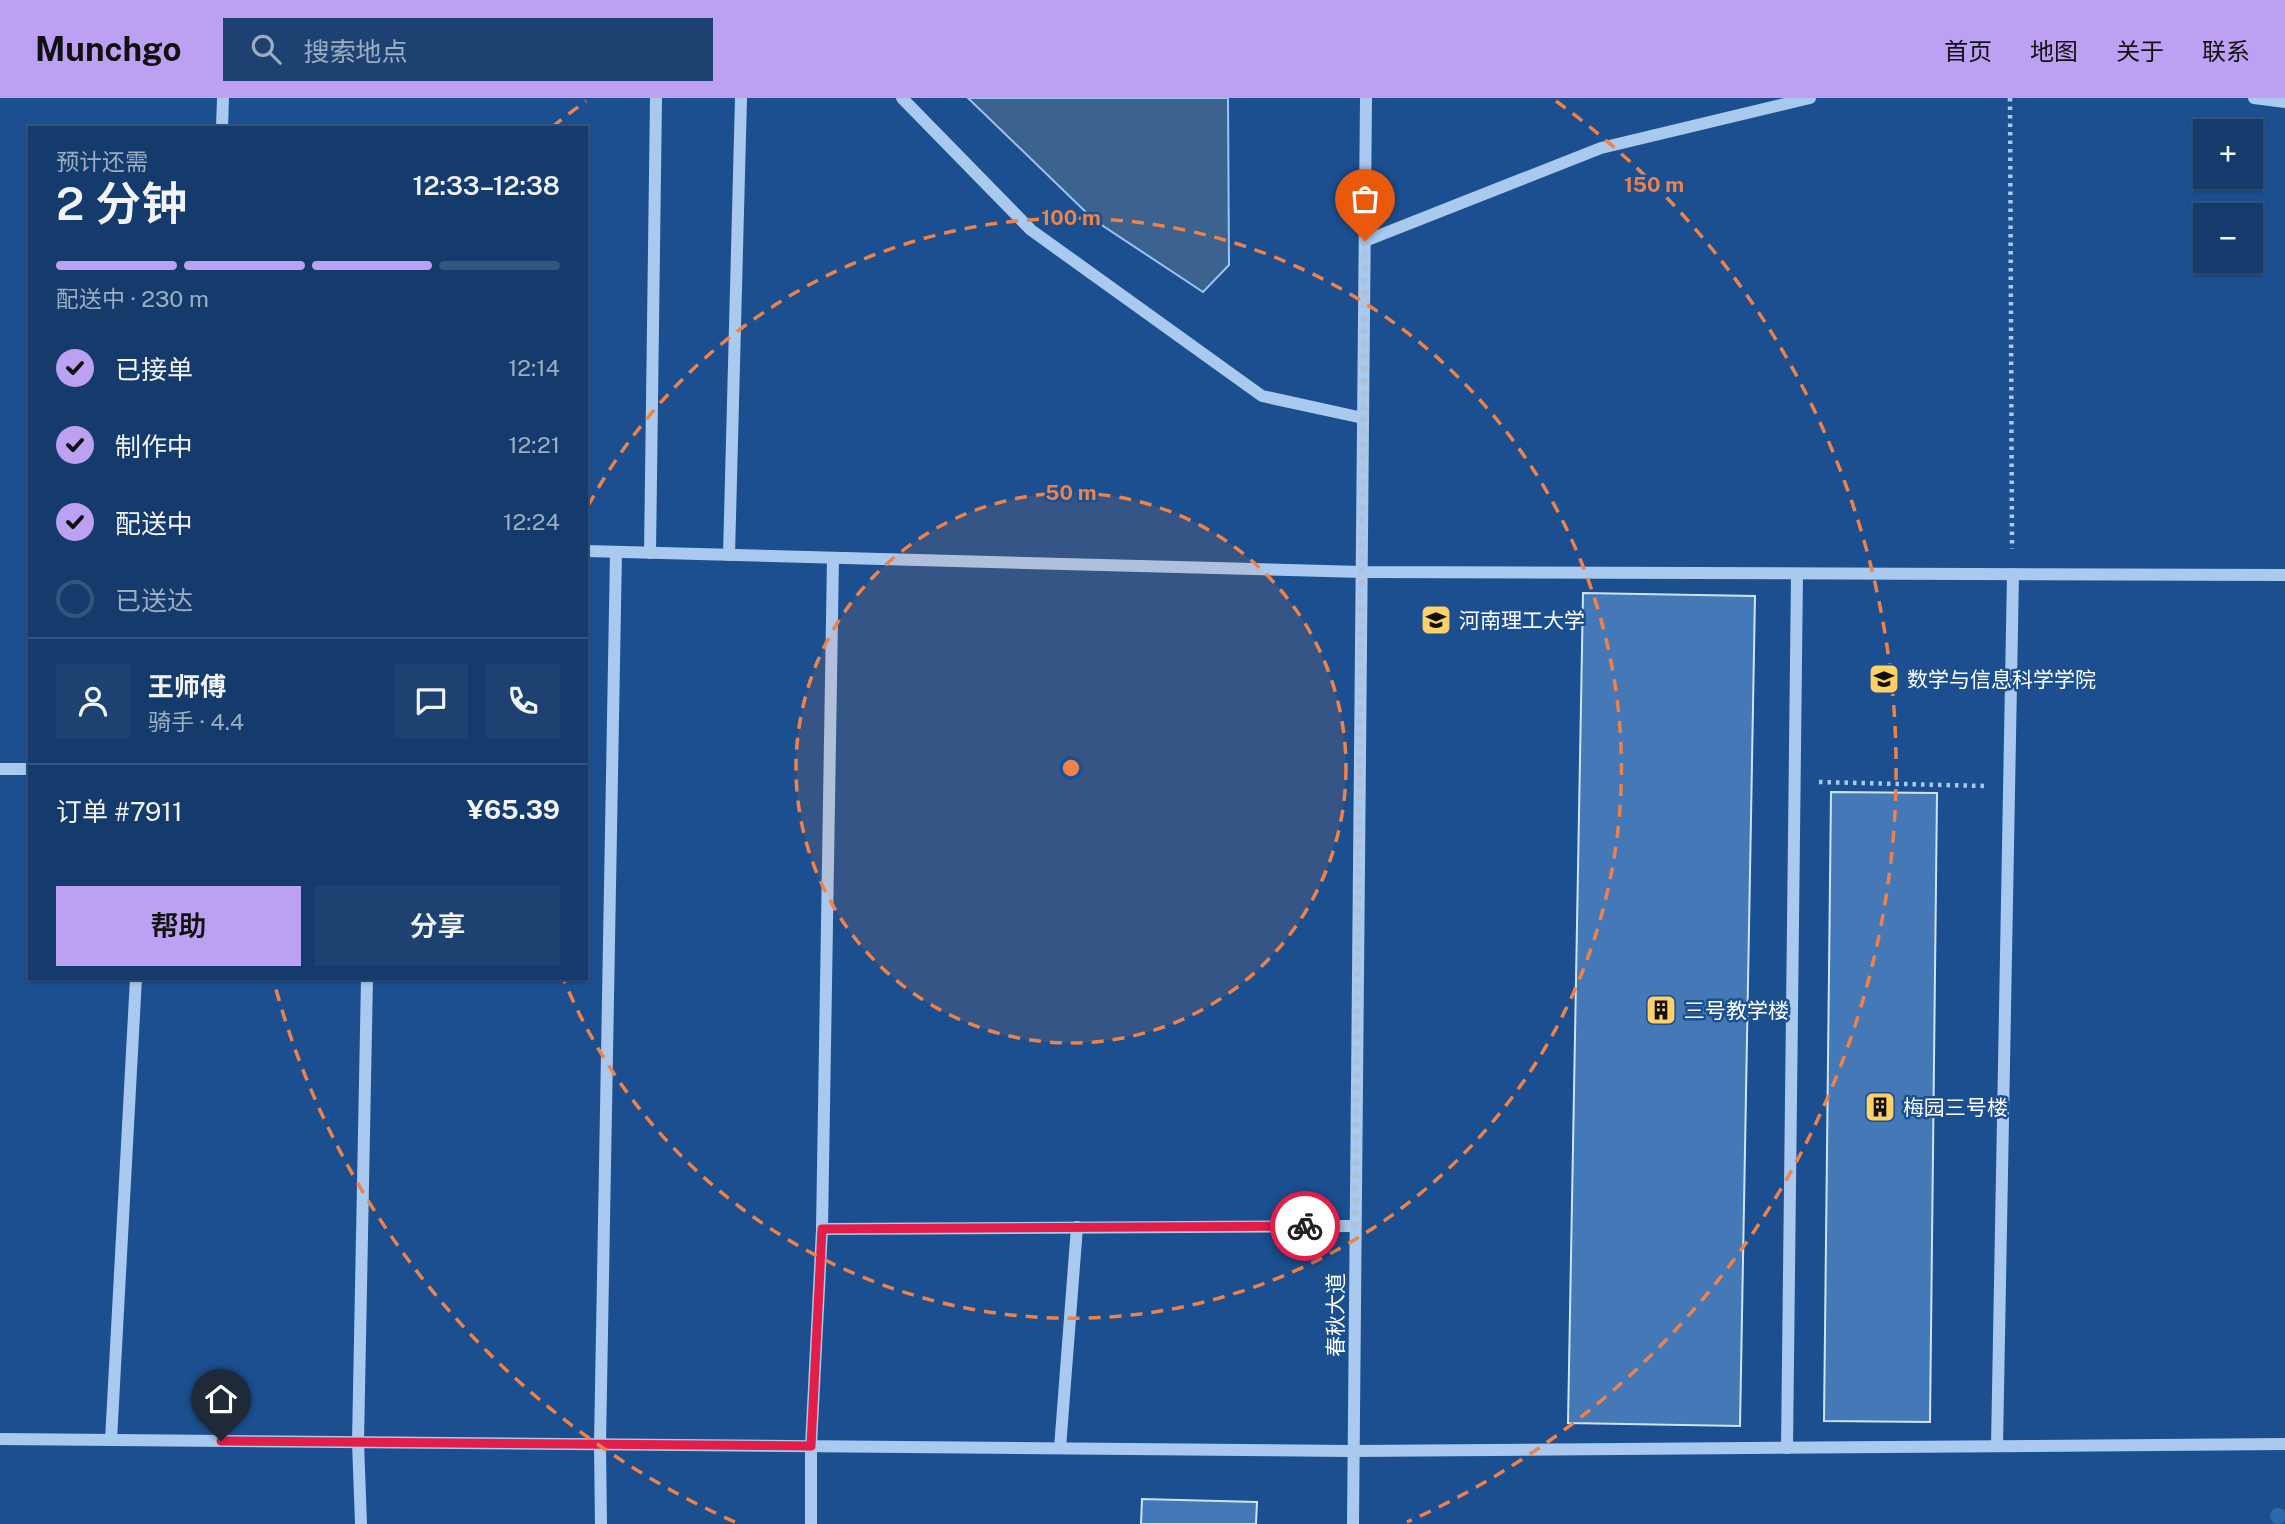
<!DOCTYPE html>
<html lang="zh">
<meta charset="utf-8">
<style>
:root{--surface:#143b6b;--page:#1d4271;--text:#f1f3f6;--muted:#9dadc1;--line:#33557e;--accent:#bca0f2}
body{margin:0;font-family:"Public Sans","Noto Sans SC",sans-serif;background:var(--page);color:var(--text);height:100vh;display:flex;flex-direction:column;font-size:26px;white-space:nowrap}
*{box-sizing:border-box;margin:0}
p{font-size:23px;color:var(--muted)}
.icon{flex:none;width:38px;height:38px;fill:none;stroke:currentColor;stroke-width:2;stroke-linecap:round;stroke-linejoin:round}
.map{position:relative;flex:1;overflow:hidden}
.side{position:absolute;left:28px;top:28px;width:560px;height:854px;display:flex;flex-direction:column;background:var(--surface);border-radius:0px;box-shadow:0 2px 5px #0004,0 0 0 2px var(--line)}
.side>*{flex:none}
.controls{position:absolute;left:2193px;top:21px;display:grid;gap:14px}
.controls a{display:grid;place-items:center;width:70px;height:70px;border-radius:0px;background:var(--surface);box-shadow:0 2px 5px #0004,0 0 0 2px var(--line);font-size:35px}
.pin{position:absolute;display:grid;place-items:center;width:60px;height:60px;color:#fff;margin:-72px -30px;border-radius:50% 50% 50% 0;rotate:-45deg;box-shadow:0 0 7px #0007}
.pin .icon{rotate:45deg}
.courier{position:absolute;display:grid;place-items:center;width:70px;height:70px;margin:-35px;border:5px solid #e11d48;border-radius:50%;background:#fff;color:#222;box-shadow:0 2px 9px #0007}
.summary em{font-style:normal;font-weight:600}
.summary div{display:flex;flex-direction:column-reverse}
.summary{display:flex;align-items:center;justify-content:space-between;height:119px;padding:0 28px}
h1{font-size:46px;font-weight:600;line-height:52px}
.bar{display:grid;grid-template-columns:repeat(4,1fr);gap:10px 7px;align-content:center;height:84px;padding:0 28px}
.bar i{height:9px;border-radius:5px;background:var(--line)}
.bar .selected{background:var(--accent)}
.bar p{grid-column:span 4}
.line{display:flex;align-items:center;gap:18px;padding:0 28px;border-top:2px solid var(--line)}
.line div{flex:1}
.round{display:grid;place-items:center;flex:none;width:74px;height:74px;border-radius:0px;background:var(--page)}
ol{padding:0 28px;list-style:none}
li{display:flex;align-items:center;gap:21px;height:77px}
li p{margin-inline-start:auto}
li .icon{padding:7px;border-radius:50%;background:var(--accent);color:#111;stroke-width:4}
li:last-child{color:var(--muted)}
li i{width:38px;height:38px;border:4px solid var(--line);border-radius:50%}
.cta{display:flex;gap:14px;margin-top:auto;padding:14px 28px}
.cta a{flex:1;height:80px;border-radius:0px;background:var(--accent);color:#111;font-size:28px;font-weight:600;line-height:80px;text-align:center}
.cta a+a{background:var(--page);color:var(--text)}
header{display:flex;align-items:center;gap:42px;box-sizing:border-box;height:98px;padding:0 35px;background:var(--accent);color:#111}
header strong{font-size:33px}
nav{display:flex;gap:38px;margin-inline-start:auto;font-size:24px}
.search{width:490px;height:63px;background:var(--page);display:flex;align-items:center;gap:18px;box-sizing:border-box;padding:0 24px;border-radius:0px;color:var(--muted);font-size:26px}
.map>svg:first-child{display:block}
.green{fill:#2e69ad}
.water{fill:#3c6290;stroke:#9cc4f0;stroke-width:2}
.building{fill:#4478b7;stroke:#cfe3fa;stroke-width:2}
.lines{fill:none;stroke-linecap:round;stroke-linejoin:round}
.path{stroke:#a9c9ee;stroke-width:4.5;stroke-dasharray:3.5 5;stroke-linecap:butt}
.minor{stroke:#a9c9ee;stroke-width:12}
.done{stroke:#afc1d8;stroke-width:7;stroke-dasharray:0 12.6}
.route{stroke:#e11d48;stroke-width:9}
.ring{fill:none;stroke:#ee8249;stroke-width:3.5;stroke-dasharray:12 9}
.labels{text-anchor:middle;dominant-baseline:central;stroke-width:5;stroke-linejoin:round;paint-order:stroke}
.poi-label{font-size:21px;fill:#fff;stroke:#1b4f8f;text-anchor:start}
.street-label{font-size:21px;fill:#fff;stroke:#1b4f8f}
.centre{fill:#ee8249;stroke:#1b4f8f;stroke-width:3.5}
.ring-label{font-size:21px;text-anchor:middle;font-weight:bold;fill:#ee8249;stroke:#1b4f8f;stroke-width:5;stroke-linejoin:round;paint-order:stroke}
</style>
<header>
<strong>Munchgo</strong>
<div class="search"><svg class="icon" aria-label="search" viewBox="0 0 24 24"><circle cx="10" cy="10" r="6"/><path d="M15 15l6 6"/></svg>搜索地点</div>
<nav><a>首页</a><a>地图</a><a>关于</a><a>联系</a></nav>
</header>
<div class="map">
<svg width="2285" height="1426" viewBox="0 0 2285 1426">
<rect width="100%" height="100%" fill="#1b4f8f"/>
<circle class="green" cx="2278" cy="1418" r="8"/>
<path class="water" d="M 968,0 L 1228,0 L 1229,167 L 1203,194 L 1094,122 Z"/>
<g class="building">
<path d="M 1583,495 L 1755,498 L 1740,1328 L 1568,1325 Z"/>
<path d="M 1831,694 L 1937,695 L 1930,1324 L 1824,1323 Z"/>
<path d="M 1142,1401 L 1257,1404 L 1256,1426 L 1141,1426 Z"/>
</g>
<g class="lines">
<g class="path">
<path d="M 2010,0 L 2012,451"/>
<path d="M 1819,684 L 1986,688"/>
</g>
<g class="minor">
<path d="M 902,0 L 1031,132 L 1262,298 L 1363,320"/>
<path d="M 2254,0 L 2285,4"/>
<path d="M 222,30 L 223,0"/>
<path d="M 1365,143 L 1601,50 L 1810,0"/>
<path d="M 586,453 L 1362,474 L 2285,477"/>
<path d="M 650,455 L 656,0"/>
<path d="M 729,457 L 741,0"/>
<path d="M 0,671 L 30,671"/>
<path d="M 822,1131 L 1355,1128"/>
<path d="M 0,1341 L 1353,1353 L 2285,1346"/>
<path d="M 111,1342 L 136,880"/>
<path d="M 1997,1348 L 2013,476"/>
<path d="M 1060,1350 L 1077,1129"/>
<path d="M 1787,1350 L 1797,476"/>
<path d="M 361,1426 L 358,1344 L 367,880"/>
<path d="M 601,1426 L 600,1346 L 616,454"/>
<path d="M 811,1426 L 811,1348 L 822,1131 L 833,460"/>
<path d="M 1353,1426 L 1366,0"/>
</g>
</g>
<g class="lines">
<path class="done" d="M 1305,1128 L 1355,1128 L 1365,143"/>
<path class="route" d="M 221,1343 L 811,1348 L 822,1131 L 1305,1128"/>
</g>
<circle cx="1071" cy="670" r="275" fill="#ee8249" fill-opacity=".12"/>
<g class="ring">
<circle cx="1071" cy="670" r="275"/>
<path d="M588 408A550 550 0 1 1 563 880"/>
<path d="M735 1424A825 825 0 0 1 274 884M552 29A825 825 0 0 1 586 3M1556 3A825 825 0 0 1 1407 1424"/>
</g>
<defs>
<g id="university-square" transform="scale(1.575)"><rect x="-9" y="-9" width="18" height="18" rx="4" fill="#ffd166" stroke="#1b4f8f"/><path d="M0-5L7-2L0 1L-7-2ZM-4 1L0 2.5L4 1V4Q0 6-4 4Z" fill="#111"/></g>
<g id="building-square" transform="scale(1.575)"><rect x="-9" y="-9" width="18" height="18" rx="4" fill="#ffd166" stroke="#1b4f8f"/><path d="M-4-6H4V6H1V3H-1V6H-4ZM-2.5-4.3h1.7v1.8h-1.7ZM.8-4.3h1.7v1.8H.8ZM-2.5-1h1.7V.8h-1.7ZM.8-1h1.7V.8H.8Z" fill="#111"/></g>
</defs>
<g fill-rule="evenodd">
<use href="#university-square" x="1436" y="522"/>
<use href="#university-square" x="1884" y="581"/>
<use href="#building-square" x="1661" y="912"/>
<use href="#building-square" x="1880" y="1009"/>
</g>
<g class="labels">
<g class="poi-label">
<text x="1459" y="522">河南理工大学</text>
<text x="1907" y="581">数学与信息科学学院</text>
<text x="1684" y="912">三号教学楼</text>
<text x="1903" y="1009">梅园三号楼</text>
</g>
<g class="street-label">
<text transform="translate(1335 1217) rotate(-90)">春秋大道</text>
</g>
</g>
<circle cx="1071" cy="670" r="10" class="centre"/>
<g class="ring-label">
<text x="1654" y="94">150 m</text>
<text x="1071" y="127">100 m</text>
<text x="1071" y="402">50 m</text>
</g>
</svg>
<div class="controls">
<a>+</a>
<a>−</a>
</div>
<div class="pin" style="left:1365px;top:143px;background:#ea580c"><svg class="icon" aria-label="bag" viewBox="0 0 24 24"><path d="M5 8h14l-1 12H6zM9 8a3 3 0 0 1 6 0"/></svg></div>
<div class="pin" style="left:221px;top:1343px;background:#1f2937"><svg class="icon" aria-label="home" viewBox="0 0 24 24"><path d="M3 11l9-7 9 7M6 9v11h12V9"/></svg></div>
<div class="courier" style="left:1305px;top:1128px"><svg class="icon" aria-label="bike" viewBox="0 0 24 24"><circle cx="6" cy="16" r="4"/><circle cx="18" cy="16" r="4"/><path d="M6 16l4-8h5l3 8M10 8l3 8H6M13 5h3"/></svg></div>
<section class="side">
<div class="summary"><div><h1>2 分钟</h1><p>预计还需</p></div><em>12:33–12:38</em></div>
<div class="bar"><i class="selected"></i><i class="selected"></i><i class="selected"></i><i></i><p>配送中 · 230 m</p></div>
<ol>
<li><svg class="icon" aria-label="check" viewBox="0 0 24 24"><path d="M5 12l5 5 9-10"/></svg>已接单<p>12:14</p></li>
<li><svg class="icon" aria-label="check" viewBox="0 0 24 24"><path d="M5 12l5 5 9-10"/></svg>制作中<p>12:21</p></li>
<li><svg class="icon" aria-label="check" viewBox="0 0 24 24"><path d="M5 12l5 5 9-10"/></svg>配送中<p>12:24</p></li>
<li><i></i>已送达</li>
</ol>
<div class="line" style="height:126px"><a class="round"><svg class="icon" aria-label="person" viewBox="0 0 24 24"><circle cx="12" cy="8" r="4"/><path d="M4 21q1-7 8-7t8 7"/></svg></a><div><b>王师傅</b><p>骑手 · 4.4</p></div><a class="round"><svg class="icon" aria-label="chat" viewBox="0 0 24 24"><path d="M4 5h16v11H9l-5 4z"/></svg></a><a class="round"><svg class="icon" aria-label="phone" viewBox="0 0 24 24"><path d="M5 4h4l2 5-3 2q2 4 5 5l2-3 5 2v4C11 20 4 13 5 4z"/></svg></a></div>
<div class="line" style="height:91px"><div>订单 #7911</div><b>¥65.39</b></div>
<div class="cta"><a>帮助</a><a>分享</a></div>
</section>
</div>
